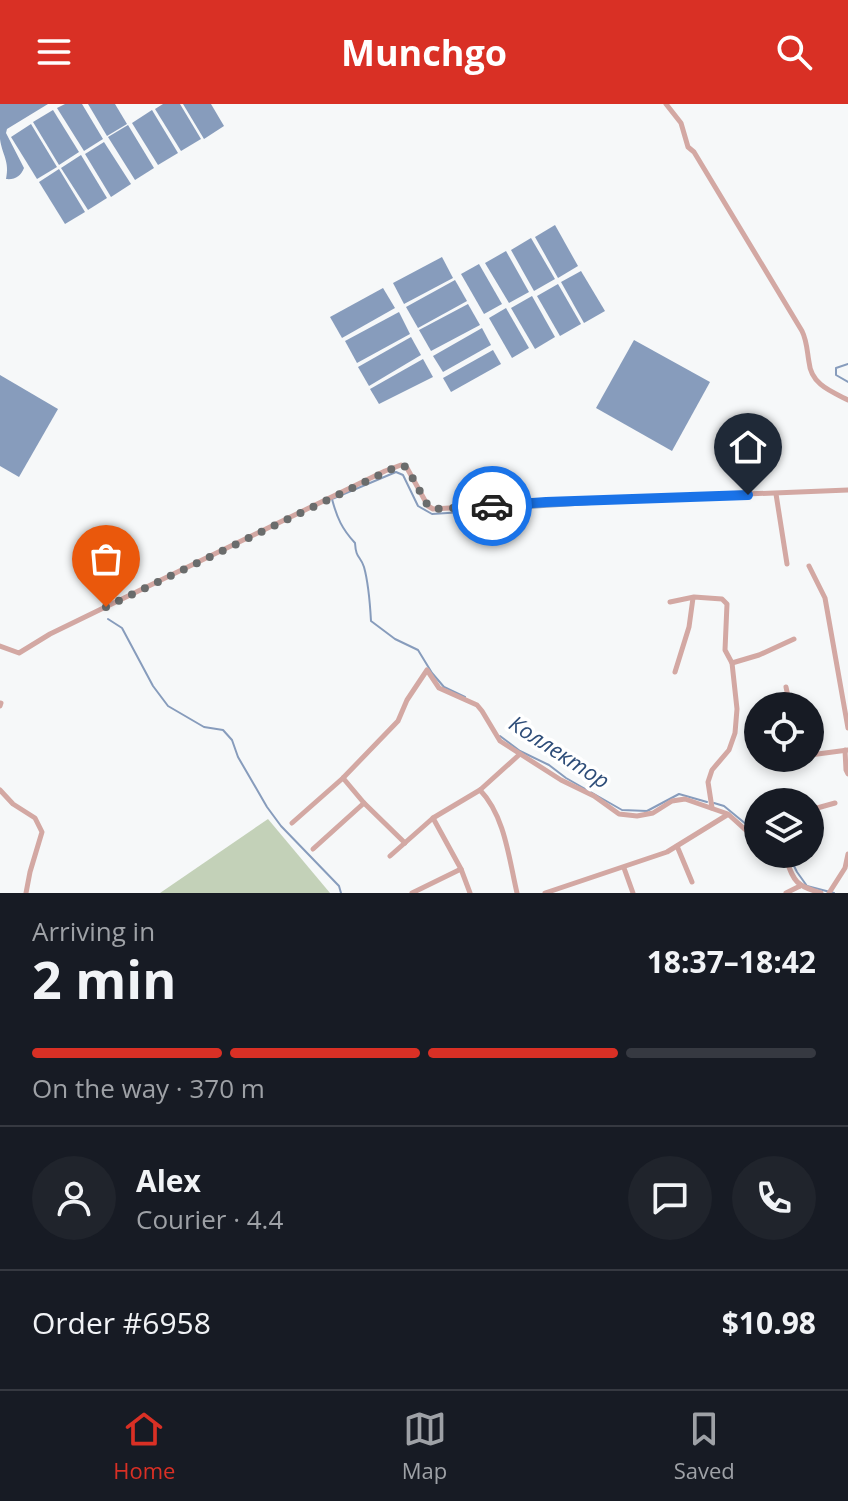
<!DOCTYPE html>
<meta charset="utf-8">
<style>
:root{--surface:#171b24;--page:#20242c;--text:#f1f3f6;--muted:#9ea1a6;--line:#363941;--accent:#d93025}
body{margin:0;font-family:"Open Sans",sans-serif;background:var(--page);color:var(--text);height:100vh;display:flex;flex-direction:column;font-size:30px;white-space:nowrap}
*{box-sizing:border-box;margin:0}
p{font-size:26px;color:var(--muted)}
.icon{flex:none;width:44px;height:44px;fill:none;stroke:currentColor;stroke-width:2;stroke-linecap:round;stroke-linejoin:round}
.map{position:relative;height:789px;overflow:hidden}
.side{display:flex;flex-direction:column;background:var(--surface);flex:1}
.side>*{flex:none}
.controls{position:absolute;left:744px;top:588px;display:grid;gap:16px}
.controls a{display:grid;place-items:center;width:80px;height:80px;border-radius:50%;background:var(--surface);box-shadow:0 4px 12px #0003;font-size:40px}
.pin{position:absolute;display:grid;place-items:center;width:68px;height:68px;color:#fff;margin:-82px -34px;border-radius:50% 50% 50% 0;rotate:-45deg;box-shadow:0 0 8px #0007}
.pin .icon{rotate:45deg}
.courier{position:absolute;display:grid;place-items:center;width:80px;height:80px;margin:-40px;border:6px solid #1a73e8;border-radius:50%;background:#fff;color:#222;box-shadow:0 2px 10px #0007}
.head em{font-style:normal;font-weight:700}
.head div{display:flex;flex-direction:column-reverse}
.head{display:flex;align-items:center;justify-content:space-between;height:136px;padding:0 32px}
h1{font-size:52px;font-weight:700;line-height:60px}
.bar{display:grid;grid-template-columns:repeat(4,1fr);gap:12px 8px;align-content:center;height:96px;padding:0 32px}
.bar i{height:10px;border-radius:6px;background:var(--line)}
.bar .active{background:var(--accent)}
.bar p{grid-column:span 4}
.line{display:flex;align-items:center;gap:20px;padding:0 32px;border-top:2px solid var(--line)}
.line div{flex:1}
.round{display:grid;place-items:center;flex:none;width:84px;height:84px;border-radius:42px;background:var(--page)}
header{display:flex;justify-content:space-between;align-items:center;height:104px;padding:0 32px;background:var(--accent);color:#fff;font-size:36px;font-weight:700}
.tab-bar{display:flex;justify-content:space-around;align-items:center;height:112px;border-top:2px solid var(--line);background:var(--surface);font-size:22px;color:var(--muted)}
.tab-bar a{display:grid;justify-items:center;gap:4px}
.tab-bar .active{color:var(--accent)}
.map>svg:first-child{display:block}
.green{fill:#c3d1b8}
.water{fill:#879cbc}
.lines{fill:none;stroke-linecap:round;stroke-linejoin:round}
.stream{stroke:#879cbc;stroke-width:2}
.street{stroke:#d3a8a3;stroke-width:5}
.done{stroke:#6a6c6c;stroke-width:8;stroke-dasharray:0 14.4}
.route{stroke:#1a73e8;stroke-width:10}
.labels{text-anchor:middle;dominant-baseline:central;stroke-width:7;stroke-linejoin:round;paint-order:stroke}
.water-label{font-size:22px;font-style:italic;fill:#2d4c78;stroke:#fff}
</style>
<header><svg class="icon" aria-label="menu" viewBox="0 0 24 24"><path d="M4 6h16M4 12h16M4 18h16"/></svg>Munchgo<svg class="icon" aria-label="search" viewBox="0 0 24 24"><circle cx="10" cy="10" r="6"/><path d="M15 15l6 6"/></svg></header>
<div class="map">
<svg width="848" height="789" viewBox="0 0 848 789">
<rect width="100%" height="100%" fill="#f6f8f9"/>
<path class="green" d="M 268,715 L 330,789 L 160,789 Z"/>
<g class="water">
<path d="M 0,0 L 48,0 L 7,25 L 6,29 L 24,64 C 21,72 15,76 6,75 C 10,57 2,51 0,35 C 0,24 0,11 0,0 Z"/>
<path d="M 65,0 L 82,0 L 103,35 L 84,47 L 57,4 Z"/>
<path d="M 88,0 L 115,0 L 127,20 L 107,32 Z"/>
<path d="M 163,0 L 180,0 L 201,35 L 181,47 L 155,5 Z"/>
<path d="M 183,0 L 211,0 L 224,22 L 204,35 Z"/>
<path d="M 53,6 L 79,48 L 59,61 L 33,18 Z"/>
<path d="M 152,6 L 178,49 L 158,61 L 132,19 Z"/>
<path d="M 31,20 L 57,63 L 37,75 L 11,33 Z"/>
<path d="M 128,21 L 154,64 L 135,76 L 108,33 Z"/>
<path d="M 104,38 L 131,80 L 111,93 L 85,50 Z"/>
<path d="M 81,51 L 107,94 L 88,106 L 61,64 Z"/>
<path d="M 59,65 L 85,108 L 65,120 L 39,78 Z"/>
<path d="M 555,121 L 578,162 L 558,174 L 535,133 Z"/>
<path d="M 531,134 L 555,175 L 534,187 L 511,146 Z"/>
<path d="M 506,147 L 529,188 L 509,199 L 485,159 Z"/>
<path d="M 442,153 L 453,174 L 404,200 L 393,179 Z"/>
<path d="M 479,160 L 502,200 L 484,210 L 461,170 Z"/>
<path d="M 581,167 L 605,207 L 584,219 L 561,178 Z"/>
<path d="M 455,176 L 467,197 L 418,224 L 406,203 Z"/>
<path d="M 558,180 L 581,220 L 560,232 L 537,192 Z"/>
<path d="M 383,184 L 395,204 L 342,234 L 330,213 Z"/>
<path d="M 532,192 L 555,233 L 535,245 L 511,204 Z"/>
<path d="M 468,200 L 480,221 L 431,247 L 419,226 Z"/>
<path d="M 506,204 L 529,244 L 512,254 L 489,214 Z"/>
<path d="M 399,208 L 410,230 L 357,259 L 345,237 Z"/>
<path d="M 482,224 L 491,241 L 443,268 L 433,252 Z"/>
<path d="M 411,233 L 421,251 L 369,282 L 358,263 Z"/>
<path d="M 634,236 L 710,278 L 672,347 L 596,304 Z"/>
<path d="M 493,246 L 501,260 L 451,288 L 443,274 Z"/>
<path d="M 423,255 L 433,273 L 379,300 L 370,285 Z"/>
<path d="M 0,271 L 58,305 L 19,373 L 0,362 Z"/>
</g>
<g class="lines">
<g class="stream">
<path d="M 848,260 L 836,264 L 836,271 L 848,278"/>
<path d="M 108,515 L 122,524 L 153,582 L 168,602 L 204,623 L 223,626 L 232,636 L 238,653 L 267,703 L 281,722 L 339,782 L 341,789"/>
<path d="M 465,593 L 444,583 L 432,569 L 418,546 L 395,535 L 371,517 C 370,499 369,481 364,463 C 360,451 356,455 355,439 C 342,425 337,414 332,395 L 396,368 L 403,371 L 418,402 L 432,410 L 607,399"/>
<path d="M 500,632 L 520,647 L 549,661 L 566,674 L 622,706 L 647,707 L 679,690 L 707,698"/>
<path d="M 714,699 L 724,702 L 758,730"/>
<path d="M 788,750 L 797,768 L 807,782 L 834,789"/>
</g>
<g class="street">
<path d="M 666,0 L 681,19 L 688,43 L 694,48 L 802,227 C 807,237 807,247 809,258 C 811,280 830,287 848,296"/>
<path d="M 776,390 L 787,460"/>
<path d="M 809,462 L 825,494 L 848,624"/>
<path d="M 670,498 L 694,493 L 722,495 L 727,500 L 725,546 L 732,559 L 737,605 L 735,629 L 729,646 L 712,666 L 708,678 L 712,704"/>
<path d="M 0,542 L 19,549 L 50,530 L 385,367 L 401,361 L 407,364 L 428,402 L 433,405 L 546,398 L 848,386"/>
<path d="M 732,559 L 759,551 L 794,535"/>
<path d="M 675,568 L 689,523 L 693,494"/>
<path d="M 786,583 L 790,602"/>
<path d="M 0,602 L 1,599"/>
<path d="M 845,646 L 846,666 L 848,670"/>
<path d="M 810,651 L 848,646"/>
<path d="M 343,674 L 364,699 L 405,739"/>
<path d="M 0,686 L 13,700 L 35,714 L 42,728 L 30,768 L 26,789"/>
<path d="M 480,686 C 505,712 509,755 517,789"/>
<path d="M 810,706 L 835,699"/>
<path d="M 433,714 L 461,765 L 470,789"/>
<path d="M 292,719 L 343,674 L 398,617 L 407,596 L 427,566 L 439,584 L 477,601 L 482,607 L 500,637 L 561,676 L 594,692 L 619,710 L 637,712 L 653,709 L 672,697 L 685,695 L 728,710 L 749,729 L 758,734"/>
<path d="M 744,724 L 758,720"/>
<path d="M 677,742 L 692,778"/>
<path d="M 313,745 L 364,699"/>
<path d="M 784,750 C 794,776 793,781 821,789"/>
<path d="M 390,752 L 433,714 L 480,686 L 520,650"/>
<path d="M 624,764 L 633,789"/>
<path d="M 412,789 L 461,765"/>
<path d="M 545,789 L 667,748 L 727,711"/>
<path d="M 786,789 L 800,782"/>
<path d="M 829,789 L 845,764 L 848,750"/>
</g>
</g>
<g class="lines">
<path class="done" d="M 106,503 L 398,362 L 404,362 L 407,364 L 428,402 L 433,405 L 492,402"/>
<path class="route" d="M 492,402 L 546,398 L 748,391"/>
</g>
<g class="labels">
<g class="water-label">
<text transform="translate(560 647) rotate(33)">Коллектор</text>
</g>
</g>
</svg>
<div class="controls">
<a><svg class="icon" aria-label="locate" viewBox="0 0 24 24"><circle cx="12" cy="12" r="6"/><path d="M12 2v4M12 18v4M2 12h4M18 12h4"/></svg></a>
<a><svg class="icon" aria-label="layers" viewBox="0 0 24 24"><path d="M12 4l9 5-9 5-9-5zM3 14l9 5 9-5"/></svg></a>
</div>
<div class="pin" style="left:106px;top:503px;background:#ea580c"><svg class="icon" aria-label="bag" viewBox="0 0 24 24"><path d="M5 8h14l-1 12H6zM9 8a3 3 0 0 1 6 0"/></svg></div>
<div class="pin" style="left:748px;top:391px;background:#1f2937"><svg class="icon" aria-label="home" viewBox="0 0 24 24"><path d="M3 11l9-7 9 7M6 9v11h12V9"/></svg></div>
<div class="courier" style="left:492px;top:402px"><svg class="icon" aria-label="car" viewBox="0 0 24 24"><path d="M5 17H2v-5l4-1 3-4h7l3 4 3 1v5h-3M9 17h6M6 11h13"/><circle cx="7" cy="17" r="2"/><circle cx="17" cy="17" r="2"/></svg></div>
</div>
<section class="side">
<div class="head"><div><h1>2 min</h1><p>Arriving in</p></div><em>18:37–18:42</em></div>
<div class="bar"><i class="active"></i><i class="active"></i><i class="active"></i><i></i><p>On the way · 370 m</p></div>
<div class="line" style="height:144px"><a class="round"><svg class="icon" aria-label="person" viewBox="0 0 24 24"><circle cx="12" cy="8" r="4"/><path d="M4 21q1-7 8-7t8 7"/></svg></a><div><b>Alex</b><p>Courier · 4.4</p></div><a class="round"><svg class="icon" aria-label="chat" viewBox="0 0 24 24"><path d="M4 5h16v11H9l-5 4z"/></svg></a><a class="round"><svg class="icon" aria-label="phone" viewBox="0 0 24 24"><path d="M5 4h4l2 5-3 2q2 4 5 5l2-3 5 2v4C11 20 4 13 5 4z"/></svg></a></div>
<div class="line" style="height:104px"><div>Order #6958</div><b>$10.98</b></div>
</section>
<nav class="tab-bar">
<a class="active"><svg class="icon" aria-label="home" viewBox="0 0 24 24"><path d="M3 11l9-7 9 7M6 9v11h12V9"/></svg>Home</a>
<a><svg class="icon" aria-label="map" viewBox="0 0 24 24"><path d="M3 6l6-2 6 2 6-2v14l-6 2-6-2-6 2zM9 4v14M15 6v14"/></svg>Map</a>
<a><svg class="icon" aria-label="saved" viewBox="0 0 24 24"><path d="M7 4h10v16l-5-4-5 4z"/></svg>Saved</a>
</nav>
